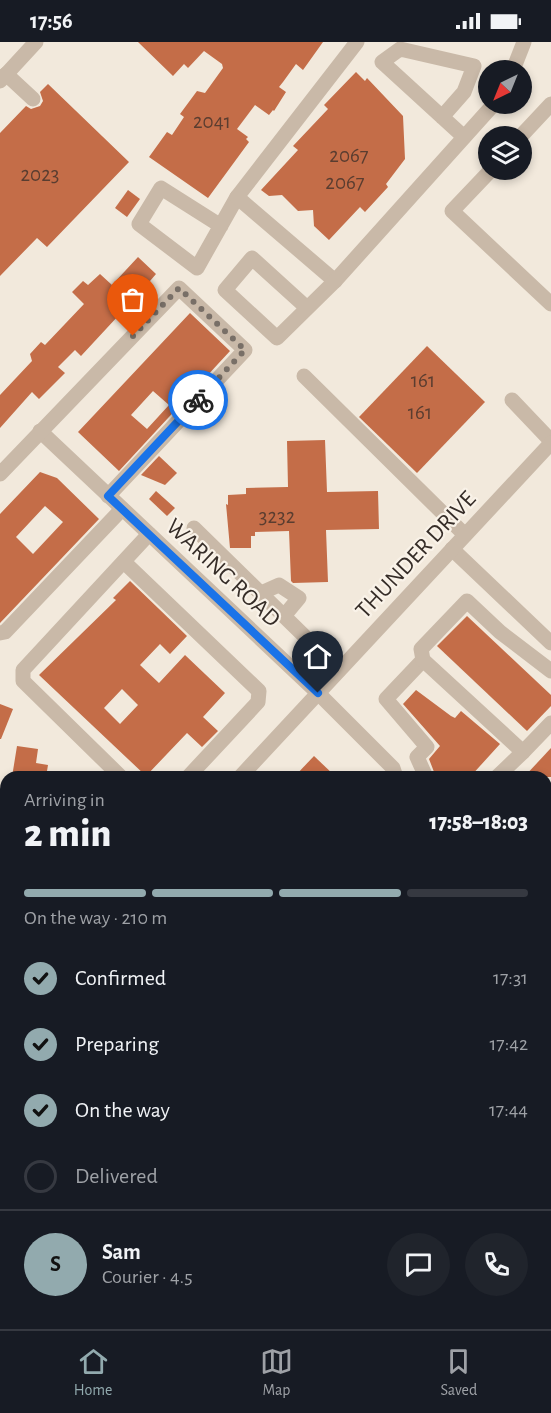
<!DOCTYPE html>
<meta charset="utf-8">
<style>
:root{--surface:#171b24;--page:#20242c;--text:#f1f3f6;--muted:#9ea1a6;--line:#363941;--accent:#92aaae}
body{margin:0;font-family:"Alegreya Sans",sans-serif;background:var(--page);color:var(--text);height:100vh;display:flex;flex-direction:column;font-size:22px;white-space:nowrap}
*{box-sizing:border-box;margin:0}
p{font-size:20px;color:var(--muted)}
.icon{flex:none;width:33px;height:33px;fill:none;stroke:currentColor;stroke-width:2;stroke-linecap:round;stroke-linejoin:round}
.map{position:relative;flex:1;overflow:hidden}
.panel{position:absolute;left:0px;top:729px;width:552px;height:558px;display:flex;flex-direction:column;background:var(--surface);border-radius:18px 18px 0 0;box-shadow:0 3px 9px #0003}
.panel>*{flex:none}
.needle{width:39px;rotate:223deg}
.buttons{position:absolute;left:478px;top:18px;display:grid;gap:12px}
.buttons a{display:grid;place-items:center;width:54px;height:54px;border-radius:50%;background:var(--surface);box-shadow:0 3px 9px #0003;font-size:30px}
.pin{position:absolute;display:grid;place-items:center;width:51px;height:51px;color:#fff;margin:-62px -26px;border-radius:50% 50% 50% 0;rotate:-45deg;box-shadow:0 0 6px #0007}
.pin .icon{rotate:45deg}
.courier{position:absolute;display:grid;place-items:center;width:60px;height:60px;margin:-30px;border:4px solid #1a73e8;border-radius:50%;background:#fff;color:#222;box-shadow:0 2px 8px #0007}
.headline em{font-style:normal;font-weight:800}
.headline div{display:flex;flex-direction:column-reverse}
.headline{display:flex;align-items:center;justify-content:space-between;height:102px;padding:0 24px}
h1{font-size:39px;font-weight:800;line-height:45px}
.bar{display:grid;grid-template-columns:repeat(4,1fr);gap:9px 6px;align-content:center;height:72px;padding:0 24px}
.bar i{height:8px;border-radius:4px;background:var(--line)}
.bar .current{background:var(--accent)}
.bar p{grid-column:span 4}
.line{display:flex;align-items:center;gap:15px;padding:0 24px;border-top:2px solid var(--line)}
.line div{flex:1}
.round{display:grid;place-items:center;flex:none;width:63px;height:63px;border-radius:32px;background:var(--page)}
ol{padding:0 24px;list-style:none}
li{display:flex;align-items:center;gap:18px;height:66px}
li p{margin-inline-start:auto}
li .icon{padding:6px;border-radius:50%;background:var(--accent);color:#111;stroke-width:4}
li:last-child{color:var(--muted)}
li i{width:33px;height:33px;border:3px solid var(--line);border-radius:50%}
.status{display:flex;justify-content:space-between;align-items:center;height:42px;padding:0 30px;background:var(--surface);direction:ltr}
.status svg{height:16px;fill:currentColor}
.tab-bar{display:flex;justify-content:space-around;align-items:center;height:84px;border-top:2px solid var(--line);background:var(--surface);font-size:16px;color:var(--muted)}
.tab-bar a{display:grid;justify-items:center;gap:3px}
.tab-bar .current{color:var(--accent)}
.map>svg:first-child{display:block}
.building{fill:#c46d48;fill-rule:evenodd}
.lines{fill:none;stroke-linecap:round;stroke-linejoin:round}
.minor{stroke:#c9b9a8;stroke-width:15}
.done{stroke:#786f67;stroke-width:6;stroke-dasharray:0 10.8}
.route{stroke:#1a73e8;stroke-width:8}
.labels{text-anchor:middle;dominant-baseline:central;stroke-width:4.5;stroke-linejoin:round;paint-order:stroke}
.number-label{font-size:21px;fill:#5a3d30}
.street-label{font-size:24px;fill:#362d28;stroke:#f9f2e8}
</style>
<div class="status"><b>17:56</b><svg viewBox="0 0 49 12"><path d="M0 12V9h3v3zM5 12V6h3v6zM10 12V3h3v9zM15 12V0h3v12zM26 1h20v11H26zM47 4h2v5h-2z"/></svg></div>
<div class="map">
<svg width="551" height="1287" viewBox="0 0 551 1287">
<rect width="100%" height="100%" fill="#f2e9dc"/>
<g class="building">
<path d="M 138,0 L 323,0 L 303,28 L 296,22 L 283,40 L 279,45 L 286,50 L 274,69 L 273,68 L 269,73 L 255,63 L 237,87 L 248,95 L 246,97 L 249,100 L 208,156 L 149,115 L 167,90 L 172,93 L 184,75 L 180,72 L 197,49 L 205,51 L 223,26 L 222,22 L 204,9 L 188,26 L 184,22 L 173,34 Z"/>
<path d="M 356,30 L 365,39 L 367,36 L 403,74 L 405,117 L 386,142 L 388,145 L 365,170 L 360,165 L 329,198 L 314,184 L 313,168 L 298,169 L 282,153 L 269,154 L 261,148 L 298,108 L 293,104 L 328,67 L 324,63 Z"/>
<path d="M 48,42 L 129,120 L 47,205 L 37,196 L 0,234 L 0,91 L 26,64 L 31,67 L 40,64 L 43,59 L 40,50 Z"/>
<path d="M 128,148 L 140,157 L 127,175 L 115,166 Z"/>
<path d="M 138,215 L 156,232 L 144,246 L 81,314 L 75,308 L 58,325 L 65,331 L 39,357 L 32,350 L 0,386 L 0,353 L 32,319 L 30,312 L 41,300 L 45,303 L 84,262 L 72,250 L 83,239 L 88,243 L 100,232 L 112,243 Z"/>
<path d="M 190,271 L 230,309 L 119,429 L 78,390 ZM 153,349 L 169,363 L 147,387 L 131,373 Z"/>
<path d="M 427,304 L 485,360 L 417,431 L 359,375 Z"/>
<path d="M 325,398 L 327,450 L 378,449 L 379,487 L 326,488 L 328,540 L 293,541 L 291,539 L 289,489 L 255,490 L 255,494 L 251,494 L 251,506 L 230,506 L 226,462 L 228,463 L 228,453 L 246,452 L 246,446 L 288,445 L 287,399 Z"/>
<path d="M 159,414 L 177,431 L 165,443 L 141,433 Z"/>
<path d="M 40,430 L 57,436 L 99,477 L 0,581 L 0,472 ZM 45,464 L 63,480 L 33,512 L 16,495 Z"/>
<path d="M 156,449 L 175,466 L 167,474 L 149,457 Z"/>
<path d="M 130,539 L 187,594 L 170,612 L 160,602 L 140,623 L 159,641 L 185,613 L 225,651 L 203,675 L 218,689 L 202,705 L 187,691 L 146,734 L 39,633 L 116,558 L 113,556 ZM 122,647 L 138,663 L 120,682 L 104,666 Z"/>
<path d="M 467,574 L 551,653 L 551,664 L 527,689 L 437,604 Z"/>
<path d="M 416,648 L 451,674 L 455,676 L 461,669 L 500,702 L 470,735 L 436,735 L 429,717 L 440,704 L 403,662 Z"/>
<path d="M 0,662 L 13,667 L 1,697 L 0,697 Z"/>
<path d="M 17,704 L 38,707 L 36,721 L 48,723 L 46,735 L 12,735 Z"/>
<path d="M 551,706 L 551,735 L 524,735 Z"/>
<path d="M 314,714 L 336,735 L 294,735 Z"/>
</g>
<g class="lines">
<g class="minor">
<path d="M 513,28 L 524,0"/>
<path d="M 6,32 L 33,57"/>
<path d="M 0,39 L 36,0"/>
<path d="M 442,75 L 464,50 L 474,24 L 400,7 L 382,20 L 464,95"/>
<path d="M 521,94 L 551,62"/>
<path d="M 491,128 L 452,169 L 551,262"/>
<path d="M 221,184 L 161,146 L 139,182 L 197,226 L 237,155"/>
<path d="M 335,239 L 237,155 L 357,0"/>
<path d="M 306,265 L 252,216 L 225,248 L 277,296 L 335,239 L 494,62"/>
<path d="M 304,334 L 465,493"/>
<path d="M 512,358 L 551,399"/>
<path d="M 40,389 L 318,651 L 393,726 L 396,735"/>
<path d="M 0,432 L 179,246 L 245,308 L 108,454"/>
<path d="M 194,486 L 339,628"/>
<path d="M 452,507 L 551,601"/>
<path d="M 124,520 L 259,649 L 258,660 L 188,735"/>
<path d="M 261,551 L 279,543 L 299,556 L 284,574"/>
<path d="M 0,591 L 5,590 L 122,467"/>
<path d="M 423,618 L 386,657 L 427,705 L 417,715 L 426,735"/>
<path d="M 523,710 L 551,681"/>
<path d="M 121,735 L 23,639 L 23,628 L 149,492"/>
<path d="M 240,735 L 551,401"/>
<path d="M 497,735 L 523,710 L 423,618 L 421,607 L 467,559 L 500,590 L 551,629"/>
<path d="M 546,805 L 551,799"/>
<path d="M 0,808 L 6,802"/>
<path d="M 546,884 L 551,879"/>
<path d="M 546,938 L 551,942"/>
<path d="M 0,992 L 6,986"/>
<path d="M 546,1090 L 551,1085"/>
<path d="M 546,1257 L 551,1262"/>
<path d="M 12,1281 L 30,1287"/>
<path d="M 336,1281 L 347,1287"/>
<path d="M 110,1287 L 142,1281"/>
</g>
</g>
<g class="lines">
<path class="done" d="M 133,294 L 179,246 L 245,308 L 198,358"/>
<path class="route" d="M 198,358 L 108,454 L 318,651"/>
</g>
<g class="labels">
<g class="number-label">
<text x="212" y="79">2041</text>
<text x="349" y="113">2067</text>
<text x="40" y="132">2023</text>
<text x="345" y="140">2067</text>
<text x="423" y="338">161</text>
<text x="420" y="370">161</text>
<text x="277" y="474">3232</text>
</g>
<g class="street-label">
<text transform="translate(416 513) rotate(-47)">THUNDER DRIVE</text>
<text transform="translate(223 531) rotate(43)">WARING ROAD</text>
</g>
</g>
</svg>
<div class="buttons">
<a><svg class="needle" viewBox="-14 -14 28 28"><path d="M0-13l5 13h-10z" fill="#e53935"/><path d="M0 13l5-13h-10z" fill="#9ea1a6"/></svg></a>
<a><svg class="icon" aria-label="layers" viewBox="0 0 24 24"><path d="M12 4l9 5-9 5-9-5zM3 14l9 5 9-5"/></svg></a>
</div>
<div class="pin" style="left:133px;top:294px;background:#ea580c"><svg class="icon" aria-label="bag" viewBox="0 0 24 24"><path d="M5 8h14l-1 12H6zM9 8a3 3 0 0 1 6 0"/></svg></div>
<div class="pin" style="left:318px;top:651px;background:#1f2937"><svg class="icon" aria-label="home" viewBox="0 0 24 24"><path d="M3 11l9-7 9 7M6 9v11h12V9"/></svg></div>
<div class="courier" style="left:198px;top:358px"><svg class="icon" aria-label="bike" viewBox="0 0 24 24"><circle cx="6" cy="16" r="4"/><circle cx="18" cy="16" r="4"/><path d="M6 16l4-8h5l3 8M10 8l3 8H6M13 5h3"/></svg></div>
<section class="panel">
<div class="headline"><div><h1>2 min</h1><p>Arriving in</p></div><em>17:58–18:03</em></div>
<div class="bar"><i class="current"></i><i class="current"></i><i class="current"></i><i></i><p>On the way · 210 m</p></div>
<ol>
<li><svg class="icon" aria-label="check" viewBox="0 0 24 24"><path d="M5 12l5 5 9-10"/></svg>Confirmed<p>17:31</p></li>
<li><svg class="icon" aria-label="check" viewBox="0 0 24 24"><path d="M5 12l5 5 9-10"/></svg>Preparing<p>17:42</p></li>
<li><svg class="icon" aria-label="check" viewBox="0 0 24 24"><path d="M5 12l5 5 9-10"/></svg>On the way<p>17:44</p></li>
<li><i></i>Delivered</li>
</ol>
<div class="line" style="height:108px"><b class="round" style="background:var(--accent);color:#111">S</b><div><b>Sam</b><p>Courier · 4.5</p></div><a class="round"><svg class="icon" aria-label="chat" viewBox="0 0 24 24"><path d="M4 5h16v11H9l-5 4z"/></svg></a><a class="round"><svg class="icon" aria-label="phone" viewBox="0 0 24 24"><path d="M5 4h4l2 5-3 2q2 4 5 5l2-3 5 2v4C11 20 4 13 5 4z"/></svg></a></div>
</section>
</div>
<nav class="tab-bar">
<a class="current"><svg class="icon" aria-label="home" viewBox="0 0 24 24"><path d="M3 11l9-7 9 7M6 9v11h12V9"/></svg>Home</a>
<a><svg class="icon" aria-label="map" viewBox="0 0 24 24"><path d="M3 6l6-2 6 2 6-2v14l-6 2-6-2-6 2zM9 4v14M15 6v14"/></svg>Map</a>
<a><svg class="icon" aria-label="saved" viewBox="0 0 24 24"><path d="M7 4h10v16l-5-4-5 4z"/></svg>Saved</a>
</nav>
